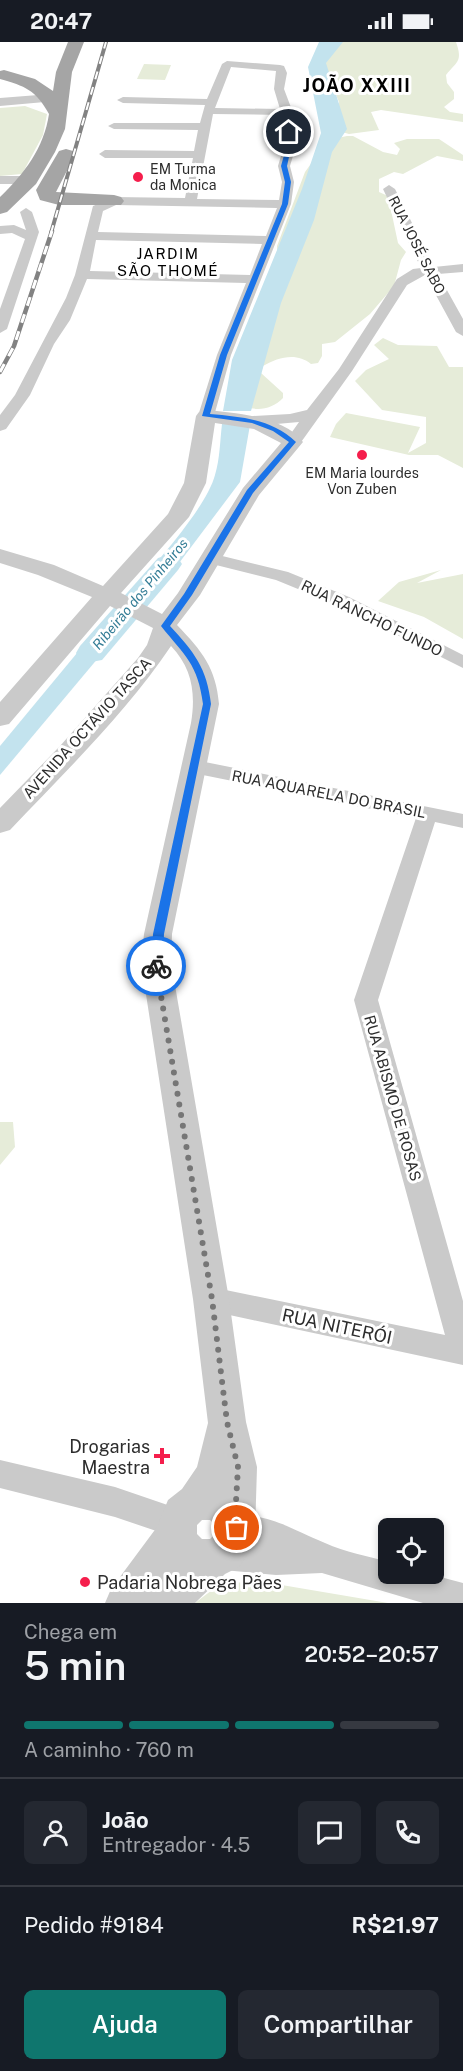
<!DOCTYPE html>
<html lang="pt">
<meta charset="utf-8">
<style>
:root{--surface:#171b24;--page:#242831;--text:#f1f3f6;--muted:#9ea1a6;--line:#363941;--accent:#0f766e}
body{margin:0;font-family:"Public Sans",sans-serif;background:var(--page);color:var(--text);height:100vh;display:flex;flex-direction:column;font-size:22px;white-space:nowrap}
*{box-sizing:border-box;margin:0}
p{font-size:20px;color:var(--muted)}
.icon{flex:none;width:33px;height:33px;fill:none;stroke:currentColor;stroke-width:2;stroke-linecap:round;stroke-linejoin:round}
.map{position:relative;height:1561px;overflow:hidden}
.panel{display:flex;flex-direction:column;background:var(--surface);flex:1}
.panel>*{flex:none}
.buttons{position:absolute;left:378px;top:1476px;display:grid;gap:12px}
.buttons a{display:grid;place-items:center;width:66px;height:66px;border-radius:9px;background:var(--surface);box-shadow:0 3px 9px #0003;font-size:30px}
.pin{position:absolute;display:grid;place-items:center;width:51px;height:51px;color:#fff;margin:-26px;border:3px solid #fff;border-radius:50%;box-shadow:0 2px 6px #0007}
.courier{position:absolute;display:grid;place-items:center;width:60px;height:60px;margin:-30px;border:4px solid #1a73e8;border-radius:50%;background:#fff;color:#222;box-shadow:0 2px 8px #0007}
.summary em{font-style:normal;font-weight:600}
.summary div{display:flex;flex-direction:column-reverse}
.summary{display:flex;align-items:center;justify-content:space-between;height:102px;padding:0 24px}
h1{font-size:39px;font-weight:600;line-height:45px}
.bar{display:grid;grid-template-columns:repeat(4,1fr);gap:9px 6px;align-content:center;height:72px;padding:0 24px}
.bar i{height:8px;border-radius:4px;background:var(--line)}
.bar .selected{background:var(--accent)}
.bar p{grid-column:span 4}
.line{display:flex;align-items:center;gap:15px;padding:0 24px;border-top:2px solid var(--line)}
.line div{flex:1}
.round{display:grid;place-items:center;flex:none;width:63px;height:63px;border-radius:9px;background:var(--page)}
.button{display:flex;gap:12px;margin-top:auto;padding:12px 24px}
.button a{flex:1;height:69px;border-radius:9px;background:var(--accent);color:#fff;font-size:24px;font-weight:600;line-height:69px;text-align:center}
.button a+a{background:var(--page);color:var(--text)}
.status{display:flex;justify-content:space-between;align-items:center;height:42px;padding:0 30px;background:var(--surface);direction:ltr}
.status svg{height:16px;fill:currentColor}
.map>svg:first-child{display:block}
.green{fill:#e6ecd9}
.water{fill:#c3e3ee}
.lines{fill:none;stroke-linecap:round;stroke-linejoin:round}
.river{fill:#c3e3ee;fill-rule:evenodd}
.minor{fill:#cacaca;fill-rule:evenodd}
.tertiary{fill:#cacaca;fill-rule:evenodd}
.primary{fill:#a5a5a5;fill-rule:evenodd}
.rail-far1-casing{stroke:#828282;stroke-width:4}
.rail-casing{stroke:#828282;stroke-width:4.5}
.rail-far1{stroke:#fff;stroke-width:2;stroke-dasharray:8;stroke-linecap:butt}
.rail{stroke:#fff;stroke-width:3;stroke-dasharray:9;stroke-linecap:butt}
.route{fill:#1a73e8}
.done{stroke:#767676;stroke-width:6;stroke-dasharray:0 10.8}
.poi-dot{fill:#f51e4c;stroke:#fff;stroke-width:2}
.labels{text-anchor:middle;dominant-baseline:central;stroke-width:6;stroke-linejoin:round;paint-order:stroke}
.far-poi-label{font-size:14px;fill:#2d2d2d;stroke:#fff;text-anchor:start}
.far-street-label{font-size:14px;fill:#2d2d2d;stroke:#fff}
.far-water-label{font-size:14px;font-style:italic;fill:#347d96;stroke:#fff}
.far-quarter-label{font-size:15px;letter-spacing:1.5px;fill:#000;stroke:#fff}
.street-label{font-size:15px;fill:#2d2d2d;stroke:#fff}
.far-district-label{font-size:18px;font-weight:bold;letter-spacing:1.5px;fill:#000;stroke:#fff}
.near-street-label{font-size:18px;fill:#2d2d2d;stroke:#fff}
.near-poi-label{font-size:18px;fill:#2d2d2d;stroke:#fff;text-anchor:end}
</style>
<div class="status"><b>20:47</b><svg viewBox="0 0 49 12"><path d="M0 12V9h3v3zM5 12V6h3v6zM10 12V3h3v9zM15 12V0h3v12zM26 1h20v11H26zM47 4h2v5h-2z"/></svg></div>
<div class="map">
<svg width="463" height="1561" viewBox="0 0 463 1561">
<rect width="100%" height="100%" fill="#fff"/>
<g class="green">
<path d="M 325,0 L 456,0 C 463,20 457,19 446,33 L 447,41 L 454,50 L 454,57 L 444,65 L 450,70 L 463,72 L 463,80 L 381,68 L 371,70 L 379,88 L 349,92 L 335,88 L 339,60 L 322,19 Z"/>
<path d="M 144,22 L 171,23 L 165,38 L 137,37 Z"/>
<path d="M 25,64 L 47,72 L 43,93 L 22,132 L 0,134 L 0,66 Z"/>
<path d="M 347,94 L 353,94 L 383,110 L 397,113 L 400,107 L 394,101 L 407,97 L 439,97 L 463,113 L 463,119 L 437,114 L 403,132 L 394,130 L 379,137 L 379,150 L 388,154 L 398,201 L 406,210 L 401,218 L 394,244 L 370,272 L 335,300 L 322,302 L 322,314 L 318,321 L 311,322 C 297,310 278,315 263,324 L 261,331 L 283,351 L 283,356 C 272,367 260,369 245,365 L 281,217 L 277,210 L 277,204 L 305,130 L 328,98 Z"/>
<path d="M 383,296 L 398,303 L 437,304 L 449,325 L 463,325 L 463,426 L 438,413 L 409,413 L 330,395 L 336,382 L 346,371 L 420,385 L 408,411 L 426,401 L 426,375 L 382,368 L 355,339 L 366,328 L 389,317 L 374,303 Z"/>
<path d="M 441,528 L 417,541 L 463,532 L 463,597 L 424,575 L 378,559 L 399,540 Z"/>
<path d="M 0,1080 L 13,1080 L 15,1105 L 0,1123 Z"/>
<path d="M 258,1539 L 388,1561 L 195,1561 L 220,1542 Z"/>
</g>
<g class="water">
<path d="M 319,0 L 343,0 L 326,21 L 347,87 L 332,110 L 314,178 L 281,261 L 251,369 L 223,369 L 232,318 L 302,147 L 321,91 L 308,25 Z"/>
<path d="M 222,382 L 250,383 L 240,440 L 149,561 L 129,553 C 152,525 206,467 215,433 C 220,417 220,398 222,382 Z"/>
<path d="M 111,570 L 130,578 L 0,733 L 0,704 Z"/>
</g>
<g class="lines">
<path class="river" d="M 168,513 L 178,516 L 182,522 L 178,528 L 102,618 L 91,620 L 80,618 L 76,611 L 80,604 L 158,516 Z"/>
<g class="minor">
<path d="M 227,19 L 280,23 L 284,24 L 287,31 L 284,47 L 295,76 L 295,107 L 290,124 L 294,140 L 291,162 L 231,313 L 214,374 L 206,379 L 198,374 L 217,313 L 246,241 L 87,237 L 70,278 L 54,302 L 30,353 L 6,387 L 0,389 L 0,373 L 15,353 L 66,256 L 75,233 L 93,164 L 114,155 L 185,156 L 193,116 L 105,116 L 99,112 L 105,108 L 194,109 L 198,88 L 114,87 L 108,84 L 114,81 L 200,81 L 205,63 L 123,61 L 117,58 L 123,55 L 207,57 L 222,22 ZM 231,25 L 276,29 L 274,47 L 280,67 L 215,66 ZM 213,72 L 282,73 L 283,107 L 278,124 L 282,140 L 279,158 L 197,157 ZM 116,163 L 277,166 L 266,194 L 98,190 L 103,169 ZM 96,198 L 262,202 L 250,233 L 90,229 Z"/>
<path d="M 0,134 L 29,134 L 35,138 L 29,142 L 0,142 Z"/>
<path d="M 389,143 L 395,147 L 434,225 L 463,222 L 463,230 L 438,232 L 463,277 L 463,294 L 456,290 L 425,233 L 407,243 L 352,329 L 299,403 L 287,403 L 285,400 L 299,380 L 253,384 L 245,379 L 253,374 L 290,372 L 307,368 L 339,327 L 397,237 L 413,227 L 421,226 L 383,147 Z"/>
<path d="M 26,166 L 32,170 L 39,190 L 7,287 L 0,291 L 0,267 L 25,197 L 12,191 L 0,192 L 0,184 L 14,183 L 26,188 L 20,170 Z"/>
<path d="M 210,511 L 288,530 L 349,555 L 463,613 L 463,626 L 337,563 L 276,538 L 204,520 L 201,516 L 204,512 Z"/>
<path d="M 195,718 L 463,772 L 463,786 L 435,780 L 378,958 L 463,1259 L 463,1323 L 211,1269 L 201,1266 L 197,1257 L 201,1248 L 211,1245 L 445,1293 L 354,958 L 416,776 L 188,730 L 185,725 L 188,720 Z"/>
<path d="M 0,1418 L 115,1445 L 188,1470 L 192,1481 L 188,1492 L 177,1496 L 115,1475 L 0,1446 Z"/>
<path d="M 237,1472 C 276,1475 291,1487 325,1501 C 345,1510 368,1514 388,1520 L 388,1532 L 429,1532 L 463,1541 L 463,1561 L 423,1561 L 322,1531 L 276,1533 L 223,1528 L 212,1524 L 207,1513 L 212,1502 L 227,1498 L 222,1487 L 226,1476 Z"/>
</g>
<g class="tertiary">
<path d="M 51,52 L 58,56 L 56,59 L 0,64 L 0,56 Z"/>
<path d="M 206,368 C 234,371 285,374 303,400 L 259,453 L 200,553 L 177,583 C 202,609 216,626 219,662 L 172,892 L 171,920 L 229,1257 L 246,1380 L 257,1425 L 255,1491 L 247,1513 L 239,1525 L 225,1532 L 195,1561 L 105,1561 L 111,1547 L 157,1485 L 168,1458 L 182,1447 L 197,1425 L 208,1381 L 193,1257 L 141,920 L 144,892 L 191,681 C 196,651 192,626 171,604 C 127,670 64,731 10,788 L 0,791 L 0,766 L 60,704 L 138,616 L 147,603 L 153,586 L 110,564 L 9,682 L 0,684 L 0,660 L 92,555 L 38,533 L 0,521 L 0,507 L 54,523 L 103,544 L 168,472 L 184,441 L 196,374 L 199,370 ZM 215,381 L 254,387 L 281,401 L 243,446 L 178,551 L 162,572 L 121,551 L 189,475 L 206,441 ZM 202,1478 L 210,1478 L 215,1483 L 215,1492 L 210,1497 L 202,1497 L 197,1492 L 197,1483 Z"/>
</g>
<g class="primary">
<path d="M 68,0 L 84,0 L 72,30 L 65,87 L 55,110 L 36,142 L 7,170 L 0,172 L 0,155 C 24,132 44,106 49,72 C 36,48 25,44 0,37 L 0,29 L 4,28 L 35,37 L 53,49 L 56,30 Z"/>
<path d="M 66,107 L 73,109 L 75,113 L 56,150 L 114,153 L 121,155 L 124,159 L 121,163 L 59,163 L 40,158 L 36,148 L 59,109 Z"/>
</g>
<g class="rail-far1-casing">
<path id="rail-far1" d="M 51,191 L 106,0"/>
</g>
<g class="rail-casing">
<path id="rail" d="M 0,330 L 14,304 L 52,189"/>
</g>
<use href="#rail-far1" class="rail-far1"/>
<use href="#rail" class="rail"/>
</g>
<path class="route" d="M 289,88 L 291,90 L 291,106 L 287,124 L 291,140 L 288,162 L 227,313 L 210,372 C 242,375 272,377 296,400 L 253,451 L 192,553 L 170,584 C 194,610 207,626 211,662 L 164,892 L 162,924 L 156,928 L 151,924 L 153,892 L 203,662 C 198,622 185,614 161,584 L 184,552 L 247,448 L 289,400 L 273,389 L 252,381 L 202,374 L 220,313 L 282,162 L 285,140 L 281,124 L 286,106 L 286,90 Z"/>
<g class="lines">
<path class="done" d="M 156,924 L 212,1257 L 227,1380 L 238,1425 L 235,1477 L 237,1486"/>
</g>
<g class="poi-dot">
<circle cx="138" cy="135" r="6"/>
<circle cx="362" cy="413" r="6"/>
<path d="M159 1405h6v6h6v6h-6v6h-6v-6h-6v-6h6z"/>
<circle cx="85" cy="1540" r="6"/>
</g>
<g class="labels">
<g class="far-poi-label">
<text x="150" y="127">EM Turma<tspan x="150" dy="16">da Monica</tspan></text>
<text x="362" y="431" text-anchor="middle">EM Maria lourdes<tspan x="362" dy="16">Von Zuben</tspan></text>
</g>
<g class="far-street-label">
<text transform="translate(417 203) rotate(63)">RUA JOSÉ SABO</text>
</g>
<g class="far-water-label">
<text transform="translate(140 552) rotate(-50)">Ribeirão dos Pinheiros</text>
</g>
<g class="far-quarter-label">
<text x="168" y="211">JARDIM<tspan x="168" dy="17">SÃO THOMÉ</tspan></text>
</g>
<g class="street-label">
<text transform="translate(372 576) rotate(26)">RUA RANCHO FUNDO</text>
<text transform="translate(87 686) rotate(-48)">AVENIDA OCTÁVIO TASCA</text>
<text transform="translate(329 752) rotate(11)">RUA AQUARELA DO BRASIL</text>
<text transform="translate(393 1056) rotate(74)">RUA ABISMO DE ROSAS</text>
</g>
<g class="far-district-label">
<text x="357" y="43">JOÃO XXIII</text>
</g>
<g class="near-street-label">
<text transform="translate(337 1284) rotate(12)">RUA NITERÓI</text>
</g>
<g class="near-poi-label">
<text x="150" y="1404">Drogarias<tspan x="150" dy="21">Maestra</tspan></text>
<text x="97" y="1540" text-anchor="start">Padaria Nobrega Pães</text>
</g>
</g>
</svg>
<div class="buttons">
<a><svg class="icon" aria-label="locate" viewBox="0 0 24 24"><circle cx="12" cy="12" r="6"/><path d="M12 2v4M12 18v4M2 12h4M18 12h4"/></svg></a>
</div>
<div class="pin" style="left:237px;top:1486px;background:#ea580c"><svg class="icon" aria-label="bag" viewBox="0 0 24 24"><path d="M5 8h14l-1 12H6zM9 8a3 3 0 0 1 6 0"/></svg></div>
<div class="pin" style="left:289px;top:90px;background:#1f2937"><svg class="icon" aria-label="home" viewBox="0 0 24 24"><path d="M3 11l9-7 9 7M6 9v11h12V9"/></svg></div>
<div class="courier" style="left:156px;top:924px"><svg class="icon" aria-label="bike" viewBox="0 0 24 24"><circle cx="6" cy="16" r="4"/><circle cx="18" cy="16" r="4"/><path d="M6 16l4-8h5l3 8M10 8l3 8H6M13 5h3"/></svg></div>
</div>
<section class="panel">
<div class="summary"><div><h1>5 min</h1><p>Chega em</p></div><em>20:52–20:57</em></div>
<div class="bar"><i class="selected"></i><i class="selected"></i><i class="selected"></i><i></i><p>A caminho · 760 m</p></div>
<div class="line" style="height:108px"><a class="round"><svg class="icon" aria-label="person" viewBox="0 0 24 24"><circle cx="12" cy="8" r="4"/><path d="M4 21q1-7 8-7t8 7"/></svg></a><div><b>João</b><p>Entregador · 4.5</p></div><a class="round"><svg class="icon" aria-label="chat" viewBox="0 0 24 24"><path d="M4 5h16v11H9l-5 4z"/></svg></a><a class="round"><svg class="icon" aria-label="phone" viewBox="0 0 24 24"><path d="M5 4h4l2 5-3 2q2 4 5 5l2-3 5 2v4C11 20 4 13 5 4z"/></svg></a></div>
<div class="line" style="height:78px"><div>Pedido #9184</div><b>R$21.97</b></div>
<div class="button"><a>Ajuda</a><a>Compartilhar</a></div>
</section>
